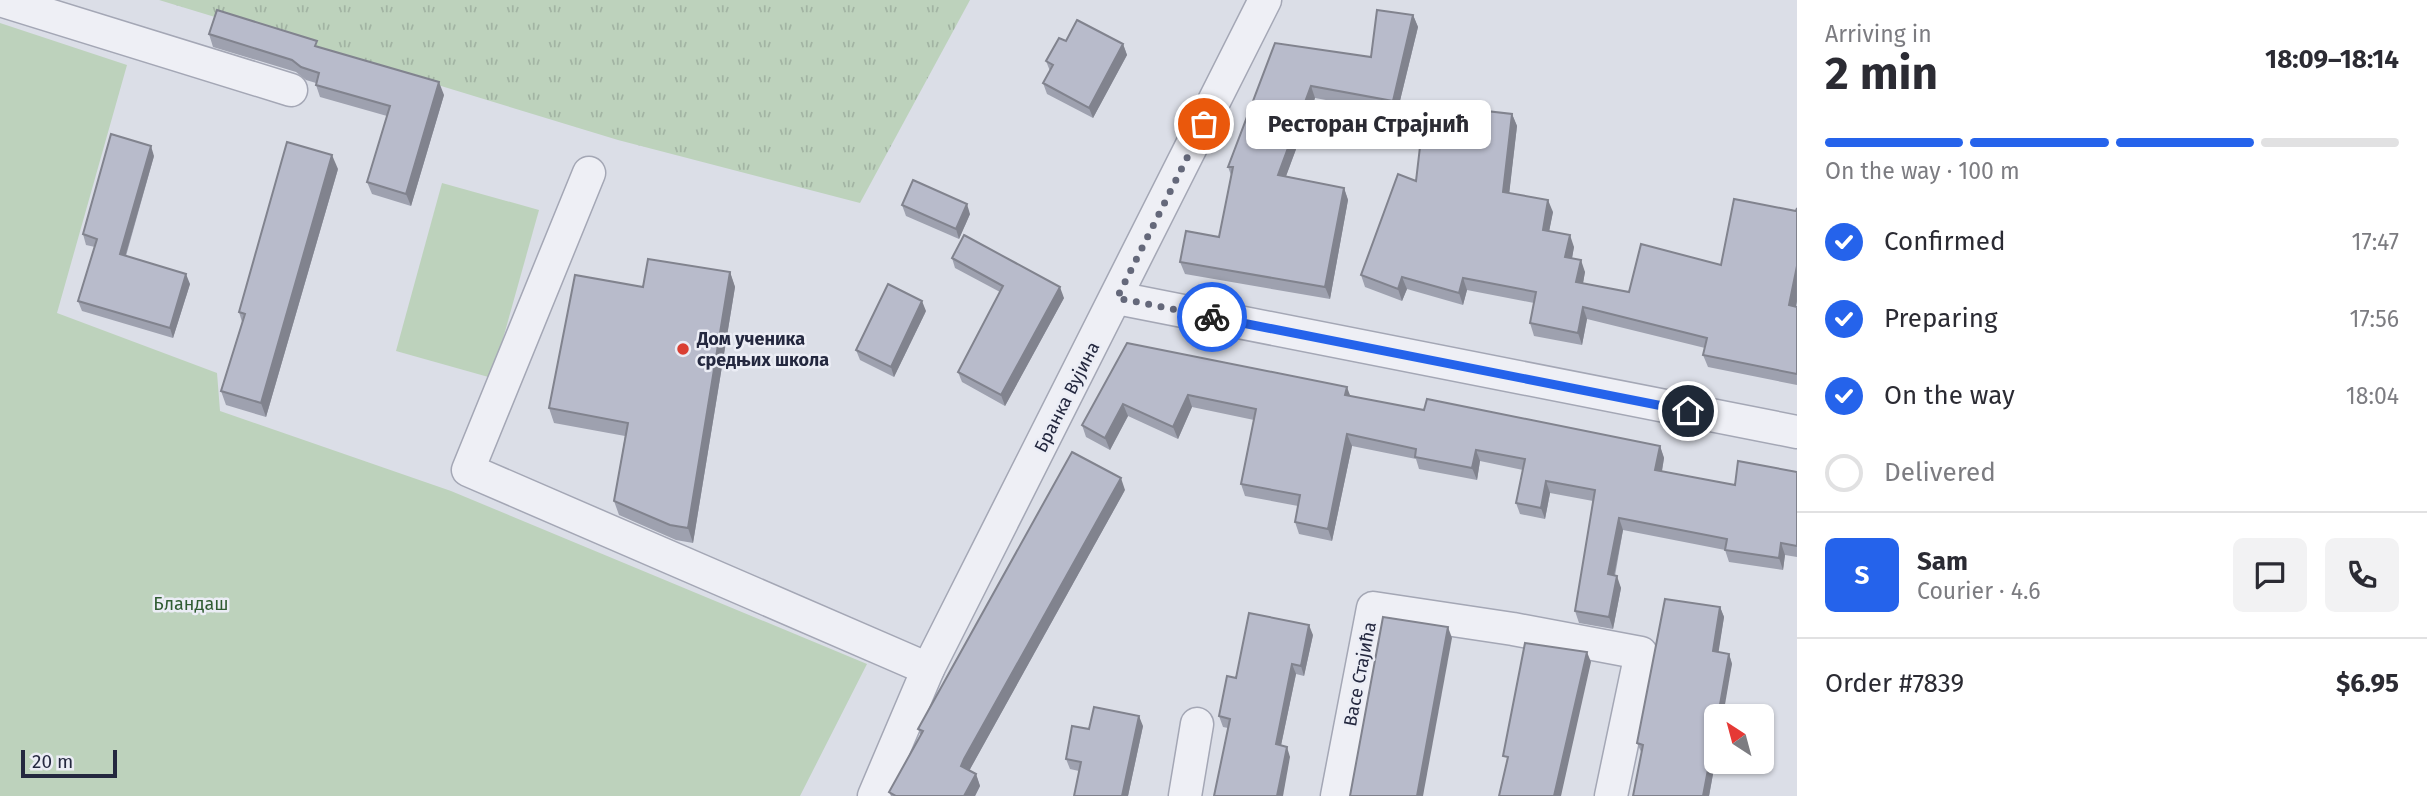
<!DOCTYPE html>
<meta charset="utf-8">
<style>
:root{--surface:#fff;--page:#f2f2f3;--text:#2b2b33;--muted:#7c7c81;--line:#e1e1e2;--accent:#2563eb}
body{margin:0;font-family:"Fira Sans",sans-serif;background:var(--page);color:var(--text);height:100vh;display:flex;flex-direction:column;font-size:26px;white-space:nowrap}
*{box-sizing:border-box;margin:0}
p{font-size:23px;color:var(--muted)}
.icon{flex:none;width:38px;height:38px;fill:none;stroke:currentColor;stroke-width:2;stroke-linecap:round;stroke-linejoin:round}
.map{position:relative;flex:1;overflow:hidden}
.sheet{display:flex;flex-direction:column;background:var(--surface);width:630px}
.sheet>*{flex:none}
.needle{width:46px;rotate:324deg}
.fabs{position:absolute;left:1704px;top:704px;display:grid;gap:14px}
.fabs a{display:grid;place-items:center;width:70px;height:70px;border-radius:10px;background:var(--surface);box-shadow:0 2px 5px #0004;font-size:35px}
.scale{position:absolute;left:21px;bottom:18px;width:96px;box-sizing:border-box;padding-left:7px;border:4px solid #24283f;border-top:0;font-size:19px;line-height:24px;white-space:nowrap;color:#24283f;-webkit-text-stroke:5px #ebedf5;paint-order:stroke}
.pin{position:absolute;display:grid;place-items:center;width:60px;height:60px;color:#fff;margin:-30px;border:4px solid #fff;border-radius:50%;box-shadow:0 2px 7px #0007}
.courier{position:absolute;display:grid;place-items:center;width:70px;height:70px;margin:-35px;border:5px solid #2563eb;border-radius:50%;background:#fff;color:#222;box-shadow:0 2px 9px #0007}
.bubble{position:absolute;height:49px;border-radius:10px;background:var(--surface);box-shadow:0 2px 5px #0004;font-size:23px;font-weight:700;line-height:49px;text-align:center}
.summary em{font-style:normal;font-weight:700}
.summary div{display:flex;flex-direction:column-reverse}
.summary{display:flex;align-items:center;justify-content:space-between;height:119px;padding:0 28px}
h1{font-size:46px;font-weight:700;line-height:52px}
.bar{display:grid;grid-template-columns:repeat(4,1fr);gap:10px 7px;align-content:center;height:84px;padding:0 28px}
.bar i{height:9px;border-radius:5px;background:var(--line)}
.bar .on{background:var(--accent)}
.bar p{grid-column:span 4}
.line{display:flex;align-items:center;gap:18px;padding:0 28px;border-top:2px solid var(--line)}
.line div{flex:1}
.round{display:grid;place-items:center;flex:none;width:74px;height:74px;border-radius:10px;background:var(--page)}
ol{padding:0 28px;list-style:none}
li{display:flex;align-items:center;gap:21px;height:77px}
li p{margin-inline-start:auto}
li .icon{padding:7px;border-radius:50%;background:var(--accent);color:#fff;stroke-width:4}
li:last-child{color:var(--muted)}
li i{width:38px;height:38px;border:4px solid var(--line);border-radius:50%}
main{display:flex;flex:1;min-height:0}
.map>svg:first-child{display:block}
.grass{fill:url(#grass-tufts)}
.park{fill:#bdd2bc}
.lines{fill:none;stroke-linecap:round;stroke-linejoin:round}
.minor-casing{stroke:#a4a7b5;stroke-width:35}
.minor{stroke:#eeeff5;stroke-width:32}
.wall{fill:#9ea1af}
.shaded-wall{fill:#81838e}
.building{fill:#b8bbcb;stroke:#81838e;stroke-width:2}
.done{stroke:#64687a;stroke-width:7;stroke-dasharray:0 12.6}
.route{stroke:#2563eb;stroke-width:9}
.poi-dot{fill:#da3f33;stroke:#ebedf5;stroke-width:2.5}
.labels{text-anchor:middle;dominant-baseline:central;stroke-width:5;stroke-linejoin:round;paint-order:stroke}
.poi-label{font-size:18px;font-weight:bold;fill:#24283f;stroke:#ebedf5;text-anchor:start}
.street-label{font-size:18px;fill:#24283f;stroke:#ebedf5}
.park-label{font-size:18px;fill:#305c32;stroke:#ebedf5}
</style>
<main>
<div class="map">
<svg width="1797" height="796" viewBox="0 0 1797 796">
<defs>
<pattern id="grass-tufts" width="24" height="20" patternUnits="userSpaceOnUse" patternTransform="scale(1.75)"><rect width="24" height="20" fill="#bdd2bc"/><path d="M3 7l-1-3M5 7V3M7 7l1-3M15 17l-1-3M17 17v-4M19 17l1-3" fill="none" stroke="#a2b4a3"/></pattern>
</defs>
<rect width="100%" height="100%" fill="#dbdee7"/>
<path class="grass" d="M 159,0 L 970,0 L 860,203 L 618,140 Z"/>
<g class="park">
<path d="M 0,23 L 127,65 L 57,313 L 217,373 L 220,411 L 451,491 L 867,664 L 800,796 L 0,796 Z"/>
<path d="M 442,183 L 539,210 L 492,378 L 396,351 Z"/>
</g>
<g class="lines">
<g class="minor-casing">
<g id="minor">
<path d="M 0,0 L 291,90"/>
<path d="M 589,173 L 468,470 L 928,669"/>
<path d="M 1117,298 L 1797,432"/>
<path d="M 874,796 L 928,669 L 1265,0"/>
<path d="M 1185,796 L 1197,724"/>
<path d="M 1337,796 L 1373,608 L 1513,629 L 1641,653 L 1611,796"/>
</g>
</g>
<use href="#minor" class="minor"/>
</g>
<g class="wall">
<path d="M 1413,15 L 1418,27 L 1397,113 L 1315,98 L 1286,176 L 1344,188 L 1348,200 L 1330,299 L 1185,274 L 1180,262 L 1219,237 L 1231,175 L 1228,167 L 1275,43 L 1371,57 Z"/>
<path d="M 209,34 L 319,48 L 444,95 L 411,206 L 372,194 L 367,182 L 387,116 L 320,97 L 316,85 L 316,83 L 306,80 L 296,72 L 213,47 Z"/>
<path d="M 1066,41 L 1123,44 L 1127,55 L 1093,118 L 1047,94 L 1043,83 L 1050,71 L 1046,61 Z"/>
<path d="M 1512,114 L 1517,126 L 1509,193 L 1553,212 L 1549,231 L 1574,247 L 1572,258 L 1585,272 L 1583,283 L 1629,292 L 1721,265 L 1796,211 L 1797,208 L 1797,301 L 1796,307 L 1797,307 L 1797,385 L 1708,367 L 1703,355 L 1705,348 L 1587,319 L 1582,345 L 1534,336 L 1530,323 L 1534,303 L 1467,290 L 1463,305 L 1407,289 L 1402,301 L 1365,287 L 1361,275 L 1416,181 Z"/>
<path d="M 154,156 L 126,256 L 190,284 L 173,338 L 82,311 L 78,301 L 95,247 L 86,245 L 83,234 Z"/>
<path d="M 338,169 L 266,417 L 226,405 L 221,391 L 242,322 L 239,312 Z"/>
<path d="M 902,205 L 970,214 L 959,239 L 906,216 Z"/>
<path d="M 952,258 L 1064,298 L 1005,406 L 962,382 L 958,372 L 1000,292 L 955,268 Z"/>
<path d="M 730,272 L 735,287 L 693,543 L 676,540 L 619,515 L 614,501 L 625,436 L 554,423 L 549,408 L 643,287 Z"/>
<path d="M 926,311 L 894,377 L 860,360 L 856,350 Z"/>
<path d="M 1127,343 L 1350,396 L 1424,410 L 1660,446 L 1664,458 L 1662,471 L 1735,485 L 1797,472 L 1797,557 L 1785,555 L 1783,570 L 1729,562 L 1725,550 L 1623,530 L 1615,576 L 1621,588 L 1613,629 L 1579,623 L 1575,611 L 1593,501 L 1550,493 L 1545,519 L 1520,514 L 1516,503 L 1523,470 L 1480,461 L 1477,480 L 1419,469 L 1416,459 L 1352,446 L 1332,541 L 1299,534 L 1295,522 L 1298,506 L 1245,496 L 1241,484 L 1254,420 L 1192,407 L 1178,439 L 1128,416 L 1110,450 L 1086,437 L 1082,425 Z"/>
<path d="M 1125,490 L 969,771 L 976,774 L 980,786 L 975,796 L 891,796 L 889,792 L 921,736 L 918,729 Z"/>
<path d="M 1720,607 L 1724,617 L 1718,652 L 1729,654 L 1732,664 L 1717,716 L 1717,752 L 1709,796 L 1633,796 L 1642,754 L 1637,743 Z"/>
<path d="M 1313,635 L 1304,676 L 1296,674 L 1281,745 L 1290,757 L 1228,728 L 1223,727 L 1219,716 L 1236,678 Z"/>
<path d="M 1143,726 L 1128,796 L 1074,796 L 1079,771 L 1070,769 L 1066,759 L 1089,729 Z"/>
</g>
<g class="shaded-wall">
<path d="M 1413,15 L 1418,27 L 1397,113 L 1393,101 Z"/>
<path d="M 1123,44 L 1127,55 L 1093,118 L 1089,108 Z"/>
<path d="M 439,82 L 444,95 L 411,206 L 406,194 Z"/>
<path d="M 1311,86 L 1315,98 L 1282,187 L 1278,175 Z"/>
<path d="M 1512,114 L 1517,126 L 1508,204 L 1503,192 Z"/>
<path d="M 151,146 L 154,156 L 123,264 L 120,254 Z"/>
<path d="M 332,155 L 338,169 L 266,417 L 261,403 Z"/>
<path d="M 1344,188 L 1348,200 L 1330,299 L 1325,287 Z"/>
<path d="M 1548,200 L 1553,212 L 1547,242 L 1543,230 Z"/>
<path d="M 967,204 L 970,214 L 959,239 L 956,229 Z"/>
<path d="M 1570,235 L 1574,247 L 1570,269 L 1565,257 Z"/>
<path d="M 1581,260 L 1585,272 L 1581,294 L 1576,282 Z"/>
<path d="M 1797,266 L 1797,301 L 1794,317 L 1789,305 Z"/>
<path d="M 730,272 L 735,287 L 693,543 L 688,528 Z"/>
<path d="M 186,274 L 190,284 L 173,338 L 170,328 Z"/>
<path d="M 1402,277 L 1407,289 L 1402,301 L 1398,289 Z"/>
<path d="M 1463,278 L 1467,290 L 1463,305 L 1459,293 Z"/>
<path d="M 1060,287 L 1064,298 L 1005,406 L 1001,395 Z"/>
<path d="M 922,301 L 926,311 L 894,377 L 891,367 Z"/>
<path d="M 1583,307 L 1587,319 L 1582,345 L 1578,333 Z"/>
<path d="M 1347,387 L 1351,398 L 1345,395 Z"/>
<path d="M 1188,395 L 1192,407 L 1178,439 L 1173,427 Z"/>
<path d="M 1123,404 L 1128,416 L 1110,450 L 1105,438 Z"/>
<path d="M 1347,434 L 1352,446 L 1332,541 L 1328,529 Z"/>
<path d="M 1660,446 L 1664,458 L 1660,482 L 1655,470 Z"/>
<path d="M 1476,450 L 1480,461 L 1477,480 L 1472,468 Z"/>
<path d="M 1121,478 L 1125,490 L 969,771 L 961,766 L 964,759 Z"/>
<path d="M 1546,481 L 1550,493 L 1545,519 L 1541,508 Z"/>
<path d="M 1619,518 L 1623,530 L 1612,586 L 1608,574 Z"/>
<path d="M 1781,543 L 1785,555 L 1783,570 L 1779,558 Z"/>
<path d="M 1617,576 L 1621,588 L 1613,629 L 1609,617 Z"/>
<path d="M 1720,607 L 1724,617 L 1717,662 L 1713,651 Z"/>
<path d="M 1309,625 L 1313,635 L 1304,676 L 1301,666 Z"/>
<path d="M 1448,627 L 1452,638 L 1423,796 L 1417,796 Z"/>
<path d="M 1587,652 L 1591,662 L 1561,796 L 1554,796 Z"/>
<path d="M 1729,654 L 1732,664 L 1723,716 L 1718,716 Z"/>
<path d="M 1292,664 L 1296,674 L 1279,755 L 1276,744 Z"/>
<path d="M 1139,716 L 1143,726 L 1128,796 L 1122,796 Z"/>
<path d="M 1717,722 L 1717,752 L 1709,796 L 1703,796 Z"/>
<path d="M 1287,747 L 1290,757 L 1283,796 L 1277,796 Z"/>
<path d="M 976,774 L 980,786 L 975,796 L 964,796 Z"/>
</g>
<g class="building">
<path d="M 217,10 L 317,41 L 315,46 L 439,82 L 406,194 L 367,182 L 390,106 L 316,85 L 319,73 L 301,67 L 292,60 L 209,34 Z"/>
<path d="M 1377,10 L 1413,15 L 1393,101 L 1311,86 L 1278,175 L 1344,188 L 1325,287 L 1180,262 L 1186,231 L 1219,237 L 1233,167 L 1228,167 L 1275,43 L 1371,57 Z"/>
<path d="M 1077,20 L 1123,44 L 1089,108 L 1043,83 L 1053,65 L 1046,61 L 1059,38 L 1066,41 Z"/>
<path d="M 1425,104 L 1512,114 L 1503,192 L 1548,200 L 1543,230 L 1570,235 L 1565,257 L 1581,260 L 1576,282 L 1629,292 L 1641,244 L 1721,265 L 1734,199 L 1796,211 L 1797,208 L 1797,266 L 1789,305 L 1797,307 L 1797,374 L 1703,355 L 1707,338 L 1583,307 L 1578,333 L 1530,323 L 1536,292 L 1463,278 L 1459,293 L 1402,277 L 1398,289 L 1361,275 L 1398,174 L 1416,181 Z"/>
<path d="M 111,134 L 151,146 L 120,254 L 186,274 L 170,328 L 78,301 L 97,239 L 83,234 Z"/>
<path d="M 287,142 L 332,155 L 261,403 L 221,391 L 245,314 L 239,312 Z"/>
<path d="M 913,180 L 967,204 L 956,229 L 902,205 Z"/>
<path d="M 964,235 L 1060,287 L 1001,395 L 958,372 L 1003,286 L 952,258 Z"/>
<path d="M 648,259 L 730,272 L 688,528 L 670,525 L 614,501 L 628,423 L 549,408 L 575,275 L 643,287 Z"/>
<path d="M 888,284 L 922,301 L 891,367 L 856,350 Z"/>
<path d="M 1127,343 L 1347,387 L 1345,395 L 1424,410 L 1427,399 L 1660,446 L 1655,470 L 1735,485 L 1738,461 L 1797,472 L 1797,546 L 1781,543 L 1779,558 L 1725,550 L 1727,539 L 1619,518 L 1608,574 L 1617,576 L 1609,617 L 1575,611 L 1595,490 L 1546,481 L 1541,508 L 1516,503 L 1525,459 L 1476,450 L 1472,468 L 1415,457 L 1416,449 L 1347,434 L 1328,529 L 1295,522 L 1300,495 L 1241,484 L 1256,409 L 1188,395 L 1173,427 L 1123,404 L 1105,438 L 1082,425 Z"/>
<path d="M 1072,452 L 1121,478 L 964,759 L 961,766 L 976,774 L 964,796 L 896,796 L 889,792 L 923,731 L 918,729 Z"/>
<path d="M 1665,599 L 1720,607 L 1713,651 L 1729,654 L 1718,716 L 1717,716 L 1717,722 L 1703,796 L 1633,796 L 1643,745 L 1637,743 Z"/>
<path d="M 1249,613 L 1309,625 L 1301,666 L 1292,664 L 1276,744 L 1287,747 L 1277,796 L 1214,796 L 1230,719 L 1219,716 L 1227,676 L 1236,678 Z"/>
<path d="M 1383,617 L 1448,627 L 1417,796 L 1350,796 Z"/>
<path d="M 1525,643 L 1587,652 L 1554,796 L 1499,796 L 1508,757 L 1503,756 Z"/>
<path d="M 1094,707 L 1139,716 L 1122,796 L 1074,796 L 1081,762 L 1066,759 L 1072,726 L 1089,729 Z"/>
</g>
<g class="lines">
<path class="done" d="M 1204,124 L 1117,298 L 1212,317"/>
<path class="route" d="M 1212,317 L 1688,411"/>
</g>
<circle class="poi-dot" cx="683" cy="349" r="7"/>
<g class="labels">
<g class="poi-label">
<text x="697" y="339">Дом ученика<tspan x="697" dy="21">средњих школа</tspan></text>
</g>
<g class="street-label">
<text transform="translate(1067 397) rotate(-63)">Бранка Вујина</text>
<text transform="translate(1360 674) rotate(-79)">Васе Стајића</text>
</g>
<g class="park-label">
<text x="191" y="604">Бландаш</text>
</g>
</g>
</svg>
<div class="fabs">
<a><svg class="needle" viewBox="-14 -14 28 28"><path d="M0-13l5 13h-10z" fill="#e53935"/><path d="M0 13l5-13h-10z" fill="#7c7c81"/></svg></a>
</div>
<div class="scale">20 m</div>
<div class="pin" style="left:1204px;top:124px;background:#ea580c"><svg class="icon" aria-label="bag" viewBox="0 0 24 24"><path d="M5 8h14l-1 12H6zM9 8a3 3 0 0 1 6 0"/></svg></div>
<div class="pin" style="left:1688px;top:411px;background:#1f2937"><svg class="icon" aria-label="home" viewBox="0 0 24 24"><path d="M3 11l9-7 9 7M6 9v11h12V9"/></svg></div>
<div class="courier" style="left:1212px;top:317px"><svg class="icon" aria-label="bike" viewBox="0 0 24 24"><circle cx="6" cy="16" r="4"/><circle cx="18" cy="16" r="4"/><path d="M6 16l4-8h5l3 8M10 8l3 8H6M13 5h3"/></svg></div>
<div class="bubble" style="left:1246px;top:100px;width:245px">Ресторан Страјнић</div>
</div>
<section class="sheet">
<div class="summary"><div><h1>2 min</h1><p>Arriving in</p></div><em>18:09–18:14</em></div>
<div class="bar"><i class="on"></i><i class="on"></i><i class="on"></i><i></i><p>On the way · 100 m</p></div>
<ol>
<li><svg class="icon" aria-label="check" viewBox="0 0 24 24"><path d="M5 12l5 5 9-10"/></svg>Confirmed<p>17:47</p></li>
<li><svg class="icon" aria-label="check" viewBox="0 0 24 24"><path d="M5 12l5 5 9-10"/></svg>Preparing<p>17:56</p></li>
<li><svg class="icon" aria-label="check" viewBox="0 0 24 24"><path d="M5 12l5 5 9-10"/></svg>On the way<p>18:04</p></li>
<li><i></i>Delivered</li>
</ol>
<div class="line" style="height:126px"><b class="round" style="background:var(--accent);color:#fff">S</b><div><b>Sam</b><p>Courier · 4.6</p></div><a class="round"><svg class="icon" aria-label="chat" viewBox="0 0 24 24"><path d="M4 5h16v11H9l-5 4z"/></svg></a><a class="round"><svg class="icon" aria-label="phone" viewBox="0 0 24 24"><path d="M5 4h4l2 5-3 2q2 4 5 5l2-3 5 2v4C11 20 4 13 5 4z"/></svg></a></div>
<div class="line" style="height:91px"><div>Order #7839</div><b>$6.95</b></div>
</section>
</main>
